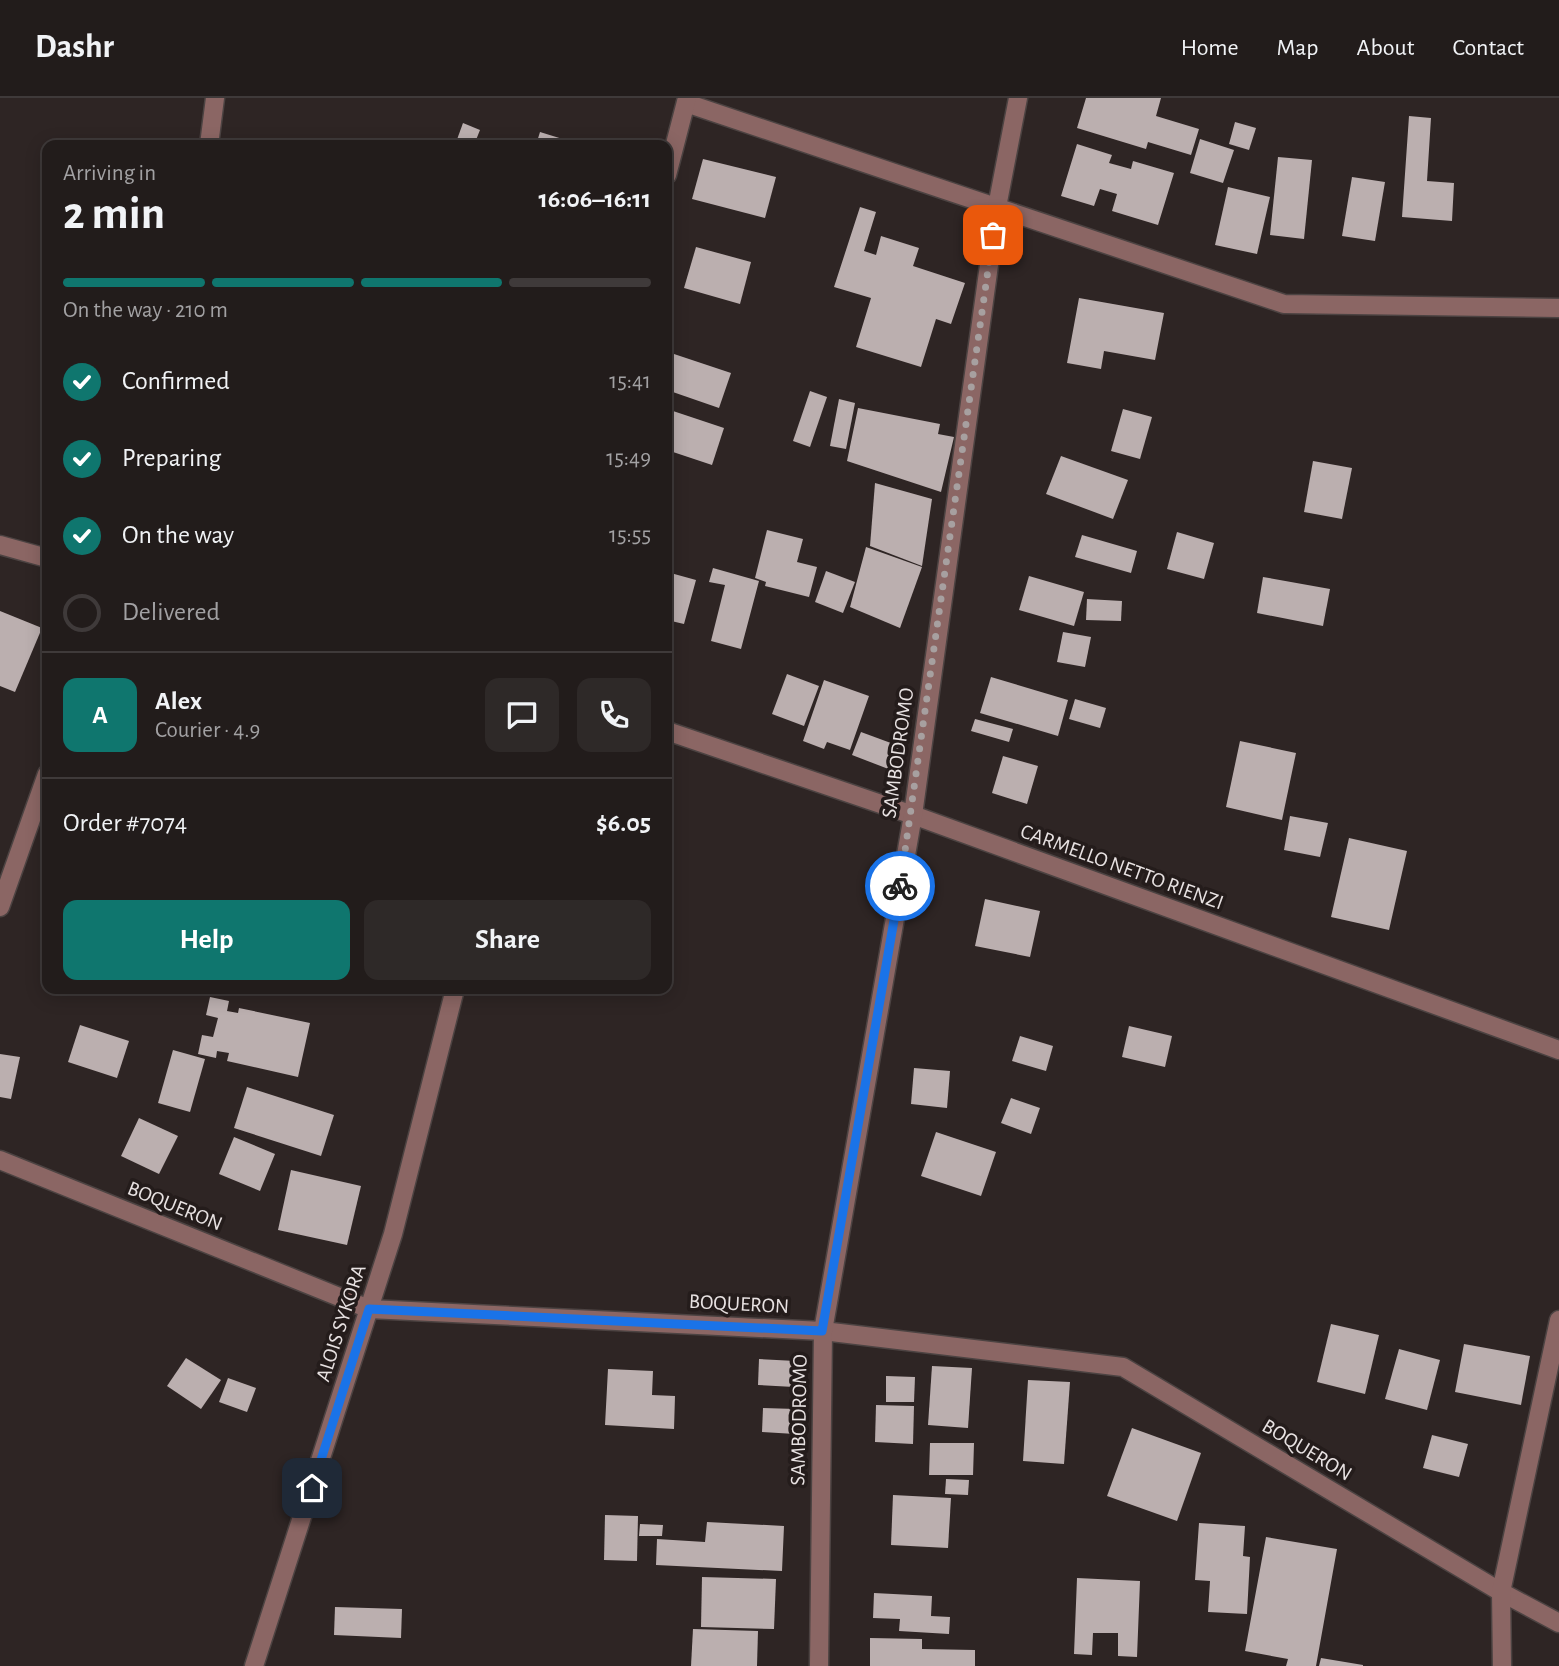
<!DOCTYPE html>
<meta charset="utf-8">
<style>
:root{--surface:#221c1b;--page:#2e2928;--text:#f1f3f6;--muted:#a2a1a3;--line:#3f3a3a;--accent:#0f766e}
body{margin:0;font-family:"Alegreya Sans",sans-serif;background:var(--page);color:var(--text);height:100vh;display:flex;flex-direction:column;font-size:26px;white-space:nowrap}
*{box-sizing:border-box;margin:0}
p{font-size:23px;color:var(--muted)}
.icon{flex:none;width:38px;height:38px;fill:none;stroke:currentColor;stroke-width:2;stroke-linecap:round;stroke-linejoin:round}
.map{position:relative;flex:1;overflow:hidden}
.sheet{position:absolute;left:42px;top:42px;width:630px;height:854px;display:flex;flex-direction:column;background:var(--surface);border-radius:14px;box-shadow:0 4px 18px #0003,0 0 0 2px var(--line)}
.sheet>*{flex:none}
.pin{position:absolute;display:grid;place-items:center;width:60px;height:60px;color:#fff;margin:-30px;border-radius:14px;box-shadow:0 4px 10px #0006}
.courier{position:absolute;display:grid;place-items:center;width:70px;height:70px;margin:-35px;border:5px solid #1a73e8;border-radius:50%;background:#fff;color:#222;box-shadow:0 2px 9px #0007}
.overview em{font-style:normal;font-weight:600}
.overview div{display:flex;flex-direction:column-reverse}
.overview{display:flex;align-items:center;justify-content:space-between;height:119px;padding:0 21px}
h1{font-size:46px;font-weight:600;line-height:52px}
.bar{display:grid;grid-template-columns:repeat(4,1fr);gap:10px 7px;align-content:center;height:84px;padding:0 21px}
.bar i{height:9px;border-radius:5px;background:var(--line)}
.bar .on{background:var(--accent)}
.bar p{grid-column:span 4}
.line{display:flex;align-items:center;gap:18px;padding:0 21px;border-top:2px solid var(--line)}
.line div{flex:1}
.round{display:grid;place-items:center;flex:none;width:74px;height:74px;border-radius:14px;background:var(--page)}
ol{padding:0 21px;list-style:none}
li{display:flex;align-items:center;gap:21px;height:77px}
li p{margin-inline-start:auto}
li .icon{padding:7px;border-radius:50%;background:var(--accent);color:#fff;stroke-width:4}
li:last-child{color:var(--muted)}
li i{width:38px;height:38px;border:4px solid var(--line);border-radius:50%}
.action{display:flex;gap:14px;margin-top:auto;padding:14px 21px}
.action a{flex:1;height:80px;border-radius:14px;background:var(--accent);color:#fff;font-size:28px;font-weight:600;line-height:80px;text-align:center}
.action a+a{background:var(--page);color:var(--text)}
header{display:flex;align-items:center;gap:42px;box-sizing:border-box;height:98px;padding:0 35px;background:var(--surface);border-bottom:2px solid var(--line)}
header strong{font-size:33px}
nav{display:flex;gap:38px;margin-inline-start:auto;font-size:24px}
.map>svg:first-child{display:block}
.building{fill:#bbafaf}
.lines{fill:none;stroke-linecap:round;stroke-linejoin:round}
.minor-casing{stroke:#4c4342;stroke-width:21}
.minor{stroke:#8b6664;stroke-width:18}
.done{stroke:#a7a0a0;stroke-width:7;stroke-dasharray:0 12.6}
.route{stroke:#1a73e8;stroke-width:9}
.labels{text-anchor:middle;dominant-baseline:central;stroke-width:7;stroke-linejoin:round;paint-order:stroke}
.street-label{font-size:21px;fill:#e8e2e2;stroke:#241c1b}
</style>
<header>
<strong>Dashr</strong>
<nav><a>Home</a><a>Map</a><a>About</a><a>Contact</a></nav>
</header>
<div class="map">
<svg width="1559" height="1568" viewBox="0 0 1559 1568">
<rect width="100%" height="100%" fill="#2e2524"/>
<g class="building">
<path d="M 1086,0 L 1161,0 L 1156,18 L 1199,31 L 1191,57 L 1148,44 L 1146,51 L 1077,30 Z"/>
<path d="M 1409,18 L 1431,20 L 1427,83 L 1454,85 L 1452,123 L 1402,119 Z"/>
<path d="M 1235,24 L 1256,30 L 1249,52 L 1229,46 Z"/>
<path d="M 463,25 L 480,32 L 474,47 L 455,47 Z"/>
<path d="M 540,34 L 582,47 L 536,47 Z"/>
<path d="M 1200,41 L 1234,52 L 1223,85 L 1190,75 Z"/>
<path d="M 1077,46 L 1112,57 L 1109,65 L 1131,71 L 1133,63 L 1174,75 L 1158,127 L 1112,113 L 1117,96 L 1100,91 L 1094,108 L 1061,98 Z"/>
<path d="M 1278,59 L 1312,62 L 1304,141 L 1270,137 Z"/>
<path d="M 703,61 L 776,79 L 765,120 L 692,101 Z"/>
<path d="M 1352,79 L 1385,84 L 1375,143 L 1342,138 Z"/>
<path d="M 1228,89 L 1270,99 L 1257,156 L 1215,147 Z"/>
<path d="M 860,109 L 876,114 L 864,153 L 876,157 L 881,138 L 919,150 L 913,168 L 965,185 L 951,226 L 936,221 L 921,269 L 856,249 L 871,200 L 834,189 Z"/>
<path d="M 696,149 L 751,164 L 740,206 L 684,190 Z"/>
<path d="M 1079,200 L 1164,215 L 1155,262 L 1104,253 L 1101,271 L 1067,265 Z"/>
<path d="M 674,256 L 731,275 L 719,310 L 667,292 L 667,276 Z"/>
<path d="M 810,293 L 827,299 L 810,349 L 793,343 Z"/>
<path d="M 839,301 L 855,305 L 846,351 L 830,348 Z"/>
<path d="M 858,310 L 940,326 L 938,336 L 954,339 L 941,394 L 847,363 Z"/>
<path d="M 667,311 L 724,330 L 712,367 L 667,352 Z"/>
<path d="M 1123,311 L 1152,319 L 1140,361 L 1111,353 Z"/>
<path d="M 1061,358 L 1128,382 L 1113,421 L 1046,396 Z"/>
<path d="M 1313,363 L 1352,370 L 1342,421 L 1304,414 Z"/>
<path d="M 875,385 L 932,401 L 922,468 L 870,448 Z"/>
<path d="M 767,432 L 803,441 L 797,464 L 817,469 L 809,499 L 765,488 L 766,484 L 755,480 Z"/>
<path d="M 1177,434 L 1214,445 L 1204,481 L 1167,471 Z"/>
<path d="M 1082,437 L 1137,453 L 1131,475 L 1075,459 Z"/>
<path d="M 866,449 L 922,469 L 900,530 L 850,509 Z"/>
<path d="M 713,470 L 759,483 L 741,551 L 711,543 L 725,487 L 709,484 Z"/>
<path d="M 826,473 L 855,484 L 843,515 L 815,504 Z"/>
<path d="M 667,474 L 696,482 L 684,526 L 667,522 Z"/>
<path d="M 1029,478 L 1084,494 L 1074,528 L 1019,512 Z"/>
<path d="M 1263,479 L 1330,491 L 1323,528 L 1257,515 Z"/>
<path d="M 1087,501 L 1122,503 L 1121,523 L 1086,522 Z"/>
<path d="M 0,513 L 42,530 L 15,594 L 0,588 Z"/>
<path d="M 1063,534 L 1091,539 L 1085,569 L 1057,564 Z"/>
<path d="M 787,576 L 819,588 L 804,628 L 772,616 Z"/>
<path d="M 991,579 L 1068,602 L 1058,638 L 980,615 Z"/>
<path d="M 824,582 L 869,598 L 850,652 L 827,644 L 824,651 L 803,643 Z"/>
<path d="M 1075,601 L 1106,610 L 1100,630 L 1069,621 Z"/>
<path d="M 975,621 L 1013,631 L 1009,644 L 971,633 Z"/>
<path d="M 861,634 L 899,648 L 891,672 L 852,657 Z"/>
<path d="M 1240,643 L 1296,655 L 1282,722 L 1226,709 Z"/>
<path d="M 1003,658 L 1038,668 L 1027,706 L 992,695 Z"/>
<path d="M 1290,718 L 1328,725 L 1320,759 L 1284,752 Z"/>
<path d="M 1349,740 L 1407,753 L 1389,832 L 1331,819 Z"/>
<path d="M 985,801 L 1040,813 L 1030,859 L 975,848 Z"/>
<path d="M 210,899 L 229,903 L 227,913 L 238,915 L 239,910 L 310,925 L 298,979 L 227,963 L 229,955 L 217,953 L 216,960 L 198,956 L 202,937 L 213,939 L 218,920 L 206,917 Z"/>
<path d="M 80,927 L 129,943 L 117,980 L 68,964 Z"/>
<path d="M 1129,928 L 1172,938 L 1165,969 L 1122,959 Z"/>
<path d="M 1020,938 L 1053,948 L 1046,973 L 1012,963 Z"/>
<path d="M 173,952 L 205,961 L 190,1014 L 158,1005 Z"/>
<path d="M 0,956 L 20,959 L 11,1001 L 0,999 Z"/>
<path d="M 914,970 L 950,973 L 947,1010 L 911,1006 Z"/>
<path d="M 247,989 L 334,1017 L 321,1058 L 234,1030 Z"/>
<path d="M 1011,1000 L 1040,1010 L 1031,1036 L 1001,1025 Z"/>
<path d="M 139,1020 L 178,1038 L 159,1076 L 121,1058 Z"/>
<path d="M 936,1034 L 996,1054 L 981,1098 L 921,1078 Z"/>
<path d="M 234,1039 L 275,1056 L 260,1093 L 219,1076 Z"/>
<path d="M 291,1072 L 361,1088 L 347,1147 L 278,1132 Z"/>
<path d="M 1331,1226 L 1379,1237 L 1365,1296 L 1317,1284 Z"/>
<path d="M 1464,1246 L 1530,1258 L 1521,1307 L 1455,1294 Z"/>
<path d="M 1399,1251 L 1440,1262 L 1427,1312 L 1385,1301 Z"/>
<path d="M 186,1260 L 221,1282 L 201,1311 L 167,1288 Z"/>
<path d="M 759,1261 L 796,1263 L 794,1289 L 758,1287 Z"/>
<path d="M 932,1268 L 972,1270 L 968,1330 L 928,1327 Z"/>
<path d="M 608,1271 L 653,1273 L 652,1297 L 675,1298 L 674,1331 L 605,1327 Z"/>
<path d="M 886,1278 L 915,1279 L 914,1304 L 886,1304 Z"/>
<path d="M 228,1280 L 256,1290 L 247,1314 L 219,1304 Z"/>
<path d="M 1028,1282 L 1070,1284 L 1064,1366 L 1023,1363 Z"/>
<path d="M 876,1307 L 914,1308 L 913,1346 L 875,1344 Z"/>
<path d="M 763,1310 L 796,1311 L 795,1336 L 762,1334 Z"/>
<path d="M 1132,1330 L 1201,1355 L 1177,1423 L 1107,1398 Z"/>
<path d="M 1432,1337 L 1468,1346 L 1459,1379 L 1423,1370 Z"/>
<path d="M 930,1345 L 974,1345 L 973,1377 L 929,1377 Z"/>
<path d="M 946,1381 L 969,1382 L 968,1397 L 945,1396 Z"/>
<path d="M 893,1397 L 951,1400 L 948,1450 L 891,1447 Z"/>
<path d="M 605,1417 L 638,1418 L 637,1463 L 604,1462 Z"/>
<path d="M 707,1424 L 784,1428 L 782,1473 L 656,1467 L 657,1441 L 705,1444 Z"/>
<path d="M 1199,1425 L 1245,1428 L 1243,1458 L 1250,1459 L 1247,1516 L 1208,1514 L 1210,1483 L 1195,1482 Z"/>
<path d="M 640,1426 L 663,1427 L 662,1438 L 639,1438 Z"/>
<path d="M 1266,1439 L 1337,1451 L 1316,1568 L 1286,1568 L 1288,1561 L 1245,1553 Z"/>
<path d="M 702,1479 L 776,1481 L 774,1531 L 701,1529 Z"/>
<path d="M 1077,1480 L 1140,1483 L 1137,1559 L 1118,1558 L 1118,1535 L 1093,1535 L 1092,1557 L 1074,1556 Z"/>
<path d="M 874,1495 L 932,1498 L 931,1518 L 950,1519 L 949,1536 L 899,1533 L 900,1521 L 873,1520 Z"/>
<path d="M 335,1509 L 402,1511 L 401,1540 L 334,1537 Z"/>
<path d="M 693,1531 L 758,1533 L 757,1568 L 691,1568 Z"/>
<path d="M 870,1540 L 922,1541 L 922,1551 L 975,1552 L 975,1568 L 870,1568 Z"/>
<path d="M 1321,1560 L 1363,1567 L 1363,1568 L 1319,1568 Z"/>
</g>
<g class="lines">
<g class="minor-casing">
<g id="minor">
<path d="M 686,5 L 1284,206 L 1559,210"/>
<path d="M 209,47 L 215,0"/>
<path d="M 667,77 L 687,0"/>
<path d="M 0,447 L 47,460"/>
<path d="M 667,633 L 913,717 L 1559,952"/>
<path d="M 0,809 L 47,676"/>
<path d="M 0,1062 L 369,1211 L 823,1233 L 1123,1269 L 1501,1494 L 1559,1525"/>
<path d="M 254,1568 L 393,1136 L 455,891"/>
<path d="M 819,1568 L 823,1233 L 913,717 L 997,109 L 1018,0"/>
<path d="M 1502,1568 L 1501,1494 L 1559,1222"/>
</g>
</g>
<use href="#minor" class="minor"/>
</g>
<g class="lines">
<path class="done" d="M 900,788 L 993,137"/>
<path class="route" d="M 312,1390 L 369,1211 L 822,1233 L 900,788"/>
</g>
<g class="labels">
<g class="street-label">
<text transform="translate(898 655) rotate(-82)">SAMBODROMO</text>
<text transform="translate(1122 769) rotate(20)">CARMELLO NETTO RIENZI</text>
<text transform="translate(175 1108) rotate(22)">BOQUERON</text>
<text transform="translate(739 1206) rotate(3)">BOQUERON</text>
<text transform="translate(341 1225) rotate(-72)">ALOIS SYKORA</text>
<text transform="translate(799 1322) rotate(-89)">SAMBODROMO</text>
<text transform="translate(1307 1352) rotate(31)">BOQUERON</text>
</g>
</g>
</svg>
<div class="pin" style="left:993px;top:137px;background:#ea580c"><svg class="icon" aria-label="bag" viewBox="0 0 24 24"><path d="M5 8h14l-1 12H6zM9 8a3 3 0 0 1 6 0"/></svg></div>
<div class="pin" style="left:312px;top:1390px;background:#1f2937"><svg class="icon" aria-label="home" viewBox="0 0 24 24"><path d="M3 11l9-7 9 7M6 9v11h12V9"/></svg></div>
<div class="courier" style="left:900px;top:788px"><svg class="icon" aria-label="bike" viewBox="0 0 24 24"><circle cx="6" cy="16" r="4"/><circle cx="18" cy="16" r="4"/><path d="M6 16l4-8h5l3 8M10 8l3 8H6M13 5h3"/></svg></div>
<section class="sheet">
<div class="overview"><div><h1>2 min</h1><p>Arriving in</p></div><em>16:06–16:11</em></div>
<div class="bar"><i class="on"></i><i class="on"></i><i class="on"></i><i></i><p>On the way · 210 m</p></div>
<ol>
<li><svg class="icon" aria-label="check" viewBox="0 0 24 24"><path d="M5 12l5 5 9-10"/></svg>Confirmed<p>15:41</p></li>
<li><svg class="icon" aria-label="check" viewBox="0 0 24 24"><path d="M5 12l5 5 9-10"/></svg>Preparing<p>15:49</p></li>
<li><svg class="icon" aria-label="check" viewBox="0 0 24 24"><path d="M5 12l5 5 9-10"/></svg>On the way<p>15:55</p></li>
<li><i></i>Delivered</li>
</ol>
<div class="line" style="height:126px"><b class="round" style="background:var(--accent);color:#fff">A</b><div><b>Alex</b><p>Courier · 4.9</p></div><a class="round"><svg class="icon" aria-label="chat" viewBox="0 0 24 24"><path d="M4 5h16v11H9l-5 4z"/></svg></a><a class="round"><svg class="icon" aria-label="phone" viewBox="0 0 24 24"><path d="M5 4h4l2 5-3 2q2 4 5 5l2-3 5 2v4C11 20 4 13 5 4z"/></svg></a></div>
<div class="line" style="height:91px"><div>Order #7074</div><b>$6.05</b></div>
<div class="action"><a>Help</a><a>Share</a></div>
</section>
</div>
